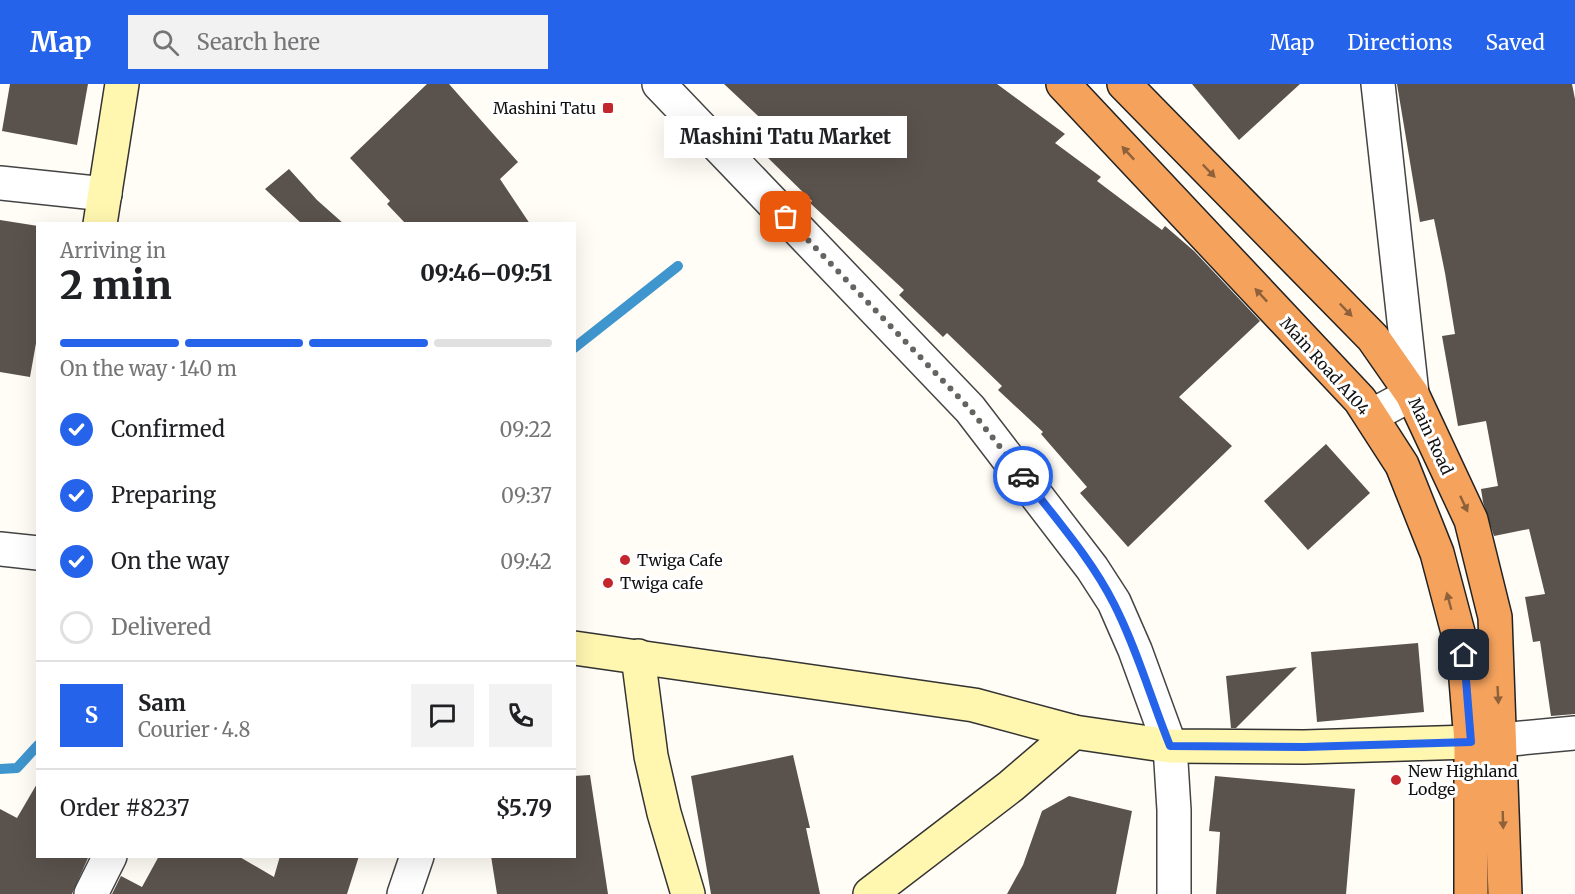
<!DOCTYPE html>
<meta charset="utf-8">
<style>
:root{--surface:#fff;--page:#f2f2f2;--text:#202124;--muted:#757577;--line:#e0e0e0;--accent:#2563eb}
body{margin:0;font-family:Merriweather,serif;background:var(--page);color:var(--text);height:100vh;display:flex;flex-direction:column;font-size:22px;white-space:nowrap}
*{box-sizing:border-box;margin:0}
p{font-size:20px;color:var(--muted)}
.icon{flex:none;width:33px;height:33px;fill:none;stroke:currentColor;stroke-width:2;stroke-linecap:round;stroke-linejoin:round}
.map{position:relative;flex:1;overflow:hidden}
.drawer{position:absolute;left:36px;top:138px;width:540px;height:636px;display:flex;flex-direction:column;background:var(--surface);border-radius:0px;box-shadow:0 6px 24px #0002}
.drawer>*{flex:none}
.pin{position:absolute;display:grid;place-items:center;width:51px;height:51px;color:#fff;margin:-26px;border-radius:12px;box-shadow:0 3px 9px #0006}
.courier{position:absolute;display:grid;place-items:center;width:60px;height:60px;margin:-30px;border:4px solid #2563eb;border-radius:50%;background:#fff;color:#222;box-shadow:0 2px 8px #0007}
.bubble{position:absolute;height:42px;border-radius:0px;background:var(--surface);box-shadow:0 6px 24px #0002;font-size:20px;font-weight:800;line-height:42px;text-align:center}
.headline em{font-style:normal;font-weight:800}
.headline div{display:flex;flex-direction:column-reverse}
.headline{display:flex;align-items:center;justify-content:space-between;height:102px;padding:0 24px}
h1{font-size:39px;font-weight:800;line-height:45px}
.bar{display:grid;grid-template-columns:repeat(4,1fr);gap:9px 6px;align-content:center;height:72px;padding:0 24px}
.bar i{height:8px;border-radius:4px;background:var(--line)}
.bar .selected{background:var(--accent)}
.bar p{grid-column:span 4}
.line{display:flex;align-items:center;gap:15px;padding:0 24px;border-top:2px solid var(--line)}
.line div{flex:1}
.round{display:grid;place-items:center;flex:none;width:63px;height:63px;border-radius:0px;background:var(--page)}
ol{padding:0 24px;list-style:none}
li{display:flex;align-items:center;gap:18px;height:66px}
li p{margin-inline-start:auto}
li .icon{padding:6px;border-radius:50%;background:var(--accent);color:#fff;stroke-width:4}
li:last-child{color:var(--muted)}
li i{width:33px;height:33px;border:3px solid var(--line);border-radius:50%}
header{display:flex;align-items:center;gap:36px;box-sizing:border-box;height:84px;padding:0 30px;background:var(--accent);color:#fff}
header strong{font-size:28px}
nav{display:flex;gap:33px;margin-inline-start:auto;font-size:21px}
.search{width:420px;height:54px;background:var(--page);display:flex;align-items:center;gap:15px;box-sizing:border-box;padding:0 21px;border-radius:0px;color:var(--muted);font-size:22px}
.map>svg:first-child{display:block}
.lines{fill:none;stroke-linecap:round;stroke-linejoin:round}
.stream{stroke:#3f96cf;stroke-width:10}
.building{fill:#5a524d}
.street-casing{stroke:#444;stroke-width:36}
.secondary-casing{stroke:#333;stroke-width:36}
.highway-casing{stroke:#222;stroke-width:36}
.street{stroke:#fff;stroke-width:33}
.secondary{stroke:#fff6b0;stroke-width:33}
.highway{stroke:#f5a25d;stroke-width:33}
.oneway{fill:#8e613b}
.done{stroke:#646461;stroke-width:6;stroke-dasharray:0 10.8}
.route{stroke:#2563eb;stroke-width:8}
.poi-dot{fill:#c4262e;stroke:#fff;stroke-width:2}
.labels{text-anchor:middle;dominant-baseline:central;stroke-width:6;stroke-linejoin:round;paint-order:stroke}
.poi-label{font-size:16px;fill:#111;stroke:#fff;text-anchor:start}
.street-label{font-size:16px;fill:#111;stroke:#fff}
</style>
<header>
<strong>Map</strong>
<div class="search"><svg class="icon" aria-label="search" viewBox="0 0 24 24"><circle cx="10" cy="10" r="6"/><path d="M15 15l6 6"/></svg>Search here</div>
<nav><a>Map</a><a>Directions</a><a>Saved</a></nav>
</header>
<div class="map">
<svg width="1575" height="810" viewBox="0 0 1575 810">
<rect width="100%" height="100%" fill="#fffdf5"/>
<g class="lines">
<g class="stream">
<path d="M 574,264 L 678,182"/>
<path d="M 0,685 L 17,684 L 38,661"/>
</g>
</g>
<g class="building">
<path d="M 10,0 L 88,0 L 77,61 L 2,47 Z"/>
<path d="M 427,0 L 449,0 L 518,78 L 500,95 L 530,140 L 406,140 L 387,120 L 390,117 L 350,74 Z"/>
<path d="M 724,0 L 997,0 L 1065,50 L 1055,59 L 1101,93 L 1097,97 L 1162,146 L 1165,142 L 1194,167 L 1260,237 L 1179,313 L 1232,362 L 1128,463 L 1080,409 L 1087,403 L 1041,350 L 1043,348 L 998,306 L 1002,302 L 947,249 L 943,253 L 899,211 L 904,206 L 810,119 L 812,117 L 757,63 L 773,46 Z"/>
<path d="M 1192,0 L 1300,0 L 1239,56 Z"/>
<path d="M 1397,0 L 1572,0 L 1575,15 L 1575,630 L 1551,632 L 1540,557 L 1533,558 L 1525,513 L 1545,510 L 1529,445 L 1494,452 L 1483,418 L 1481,405 L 1498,402 L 1486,337 L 1458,342 L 1442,252 L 1455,250 L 1445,189 L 1434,135 L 1420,138 Z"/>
<path d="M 289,85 L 317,116 L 344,140 L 302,140 L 265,105 Z"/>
<path d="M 0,136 L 38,142 L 38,248 L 30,293 L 0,288 Z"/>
<path d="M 1326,360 L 1370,409 L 1308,466 L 1264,417 Z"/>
<path d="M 1418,559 L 1424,628 L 1317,638 L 1311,568 Z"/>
<path d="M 1297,583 L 1236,644 L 1231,644 L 1226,592 Z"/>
<path d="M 793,671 L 810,744 L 806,744 L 820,810 L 711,810 L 691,692 Z"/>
<path d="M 590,691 L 608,810 L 497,810 L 491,772 L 574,772 L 574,692 Z"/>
<path d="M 1215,692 L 1355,705 L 1346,810 L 1216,810 L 1220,748 L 1209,747 Z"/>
<path d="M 38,698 L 38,772 L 88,774 L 72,810 L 0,810 L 0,725 L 17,734 Z"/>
<path d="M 1069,712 L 1132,727 L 1116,810 L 1007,810 L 1023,781 L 1042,727 Z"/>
<path d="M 159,772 L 238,772 L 274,793 L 280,772 L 359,772 L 347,810 L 112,810 L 121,792 L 142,803 Z"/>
</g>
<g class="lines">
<g class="street-casing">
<g id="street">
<path d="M 659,0 L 970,325 L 1092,484 L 1114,518 L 1135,566 L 1170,662 L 1174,726 L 1174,810"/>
<path d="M 0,99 L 105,110"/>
<path d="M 1371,332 L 1412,310 L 1378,0"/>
<path d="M 0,465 L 38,469"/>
<path d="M 1500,656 L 1575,649"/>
<path d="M 91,810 L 110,772"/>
<path d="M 404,810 L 417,772"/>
</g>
</g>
<g class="secondary-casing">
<g id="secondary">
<path d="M 100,140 L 122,0"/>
<path d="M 574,564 L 974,621 L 1074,648 L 1170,662 L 1304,663 L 1471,658"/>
<path d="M 638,572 L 651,672 L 664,729 L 688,810"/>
<path d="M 870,810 L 1011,702 L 1074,648"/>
</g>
</g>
<g class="highway-casing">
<g id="highway">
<path d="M 1063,0 L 1360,316 L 1402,381 L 1437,469 L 1464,571 L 1471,658 L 1471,810"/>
<path d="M 1124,0 L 1373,254 L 1412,310 L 1471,436 L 1495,533 L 1505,810"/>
</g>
</g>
<use href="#street" class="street"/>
<use href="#secondary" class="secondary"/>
<use href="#highway" class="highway"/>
</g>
<defs><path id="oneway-solid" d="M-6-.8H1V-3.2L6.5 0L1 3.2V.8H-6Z" transform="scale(1.5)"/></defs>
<g class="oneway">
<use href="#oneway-solid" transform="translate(1128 69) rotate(-133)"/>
<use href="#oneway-solid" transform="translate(1209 87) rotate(46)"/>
<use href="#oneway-solid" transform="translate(1261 211) rotate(-133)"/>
<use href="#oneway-solid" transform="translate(1346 226) rotate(46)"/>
<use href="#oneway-solid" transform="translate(1464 420) rotate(65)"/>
<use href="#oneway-solid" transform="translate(1449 517) rotate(-105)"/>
<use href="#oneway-solid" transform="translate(1498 611) rotate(87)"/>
<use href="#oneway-solid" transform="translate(1503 736) rotate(88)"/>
</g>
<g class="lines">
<path class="done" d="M 786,133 L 970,325 L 1023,392"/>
<path class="route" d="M 1023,392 C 1054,433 1091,474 1114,520 C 1137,565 1151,615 1170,662 L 1304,663 L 1471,658 L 1464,571"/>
</g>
<g class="poi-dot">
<rect x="602" y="18" width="12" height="12" rx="3"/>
<circle cx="625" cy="476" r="6"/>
<circle cx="608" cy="499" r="6"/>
<circle cx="1396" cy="696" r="6"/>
</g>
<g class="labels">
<g class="poi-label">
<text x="596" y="24" text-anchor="end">Mashini Tatu</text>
<text x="637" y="476">Twiga Cafe</text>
<text x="620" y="499">Twiga cafe</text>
<text x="1408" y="687">New Highland<tspan x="1408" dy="18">Lodge</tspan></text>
</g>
<g class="street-label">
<text transform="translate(1325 282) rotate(48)">Main Road A104</text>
<text transform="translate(1431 352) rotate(65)">Main Road</text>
</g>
</g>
</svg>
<div class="pin" style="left:786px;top:133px;background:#ea580c"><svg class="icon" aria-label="bag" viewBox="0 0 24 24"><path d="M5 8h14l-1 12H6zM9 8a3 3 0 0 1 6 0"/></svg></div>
<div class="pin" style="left:1464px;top:571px;background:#1f2937"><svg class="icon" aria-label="home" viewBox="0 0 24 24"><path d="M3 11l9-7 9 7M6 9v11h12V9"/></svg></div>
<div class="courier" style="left:1023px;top:392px"><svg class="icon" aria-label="car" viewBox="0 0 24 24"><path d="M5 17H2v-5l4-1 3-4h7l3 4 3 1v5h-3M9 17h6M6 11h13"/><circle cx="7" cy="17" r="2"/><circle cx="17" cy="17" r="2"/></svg></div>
<div class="bubble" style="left:664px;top:32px;width:243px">Mashini Tatu Market</div>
<section class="drawer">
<div class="headline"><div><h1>2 min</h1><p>Arriving in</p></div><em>09:46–09:51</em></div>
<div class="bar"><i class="selected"></i><i class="selected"></i><i class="selected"></i><i></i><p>On the way · 140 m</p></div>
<ol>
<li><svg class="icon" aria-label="check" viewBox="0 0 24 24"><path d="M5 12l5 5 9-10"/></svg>Confirmed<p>09:22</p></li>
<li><svg class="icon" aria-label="check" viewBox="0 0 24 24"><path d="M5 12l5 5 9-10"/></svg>Preparing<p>09:37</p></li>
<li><svg class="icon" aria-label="check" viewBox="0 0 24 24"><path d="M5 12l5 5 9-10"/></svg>On the way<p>09:42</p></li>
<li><i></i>Delivered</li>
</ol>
<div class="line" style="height:108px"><b class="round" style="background:var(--accent);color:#fff">S</b><div><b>Sam</b><p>Courier · 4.8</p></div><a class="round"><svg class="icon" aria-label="chat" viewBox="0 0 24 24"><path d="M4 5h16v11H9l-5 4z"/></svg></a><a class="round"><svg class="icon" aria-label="phone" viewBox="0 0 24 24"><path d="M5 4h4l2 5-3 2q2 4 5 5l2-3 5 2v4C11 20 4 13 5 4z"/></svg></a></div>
<div class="line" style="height:78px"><div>Order #8237</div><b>$5.79</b></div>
</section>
</div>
